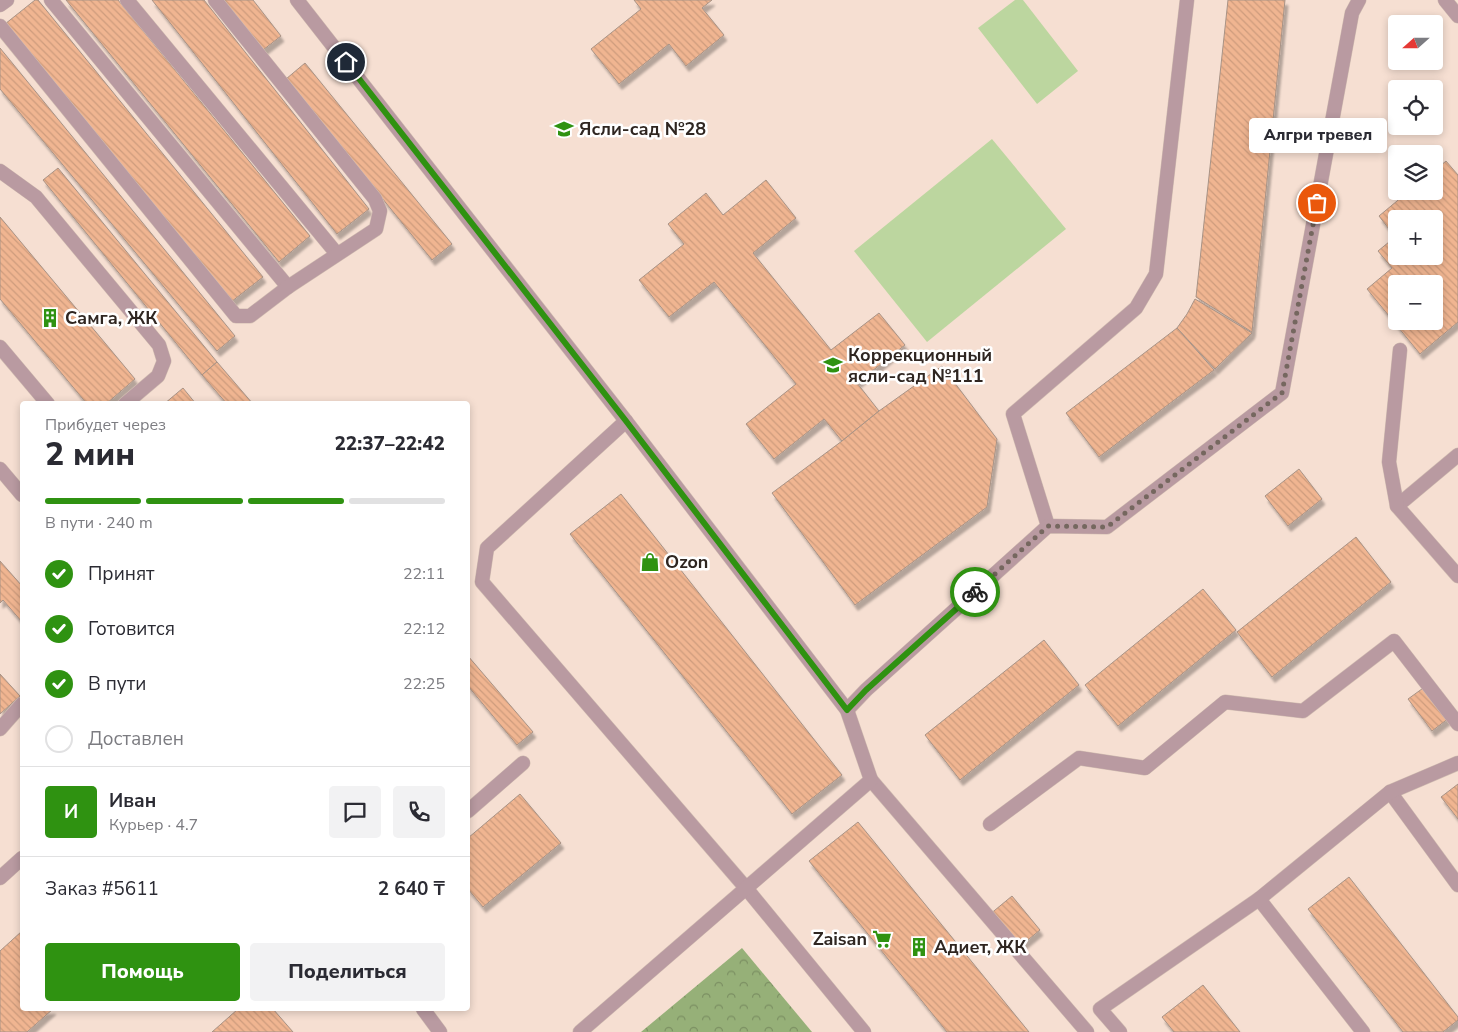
<!DOCTYPE html>
<html lang="ru">
<meta charset="utf-8">
<style>
:root{--surface:#fff;--page:#f2f2f3;--text:#2b2b33;--muted:#7c7c81;--line:#e1e1e2;--accent:#2f9211}
body{margin:0;font-family:"Nunito Sans",sans-serif;background:var(--page);color:var(--text);height:100vh;display:flex;flex-direction:column;font-size:19px;white-space:nowrap}
*{box-sizing:border-box;margin:0}
p{font-size:16px;color:var(--muted)}
.icon{flex:none;width:28px;height:28px;fill:none;stroke:currentColor;stroke-width:2;stroke-linecap:round;stroke-linejoin:round}
.map{position:relative;flex:1;overflow:hidden}
.drawer{position:absolute;left:20px;top:401px;width:450px;height:610px;display:flex;flex-direction:column;background:var(--surface);border-radius:5px;box-shadow:0 2px 8px #0003}
.drawer>*{flex:none}
.needle{width:32px;rotate:249deg}
.controls{position:absolute;left:1388px;top:15px;display:grid;gap:10px}
.controls a{display:grid;place-items:center;width:55px;height:55px;border-radius:5px;background:var(--surface);box-shadow:0 2px 8px #0003;font-size:25px}
.pin{position:absolute;display:grid;place-items:center;width:42px;height:42px;color:#fff;margin:-21px;border:2px solid #fff;border-radius:50%;box-shadow:0 1px 5px #0007}
.courier{position:absolute;display:grid;place-items:center;width:50px;height:50px;margin:-25px;border:4px solid #2f9211;border-radius:50%;background:#fff;color:#222;box-shadow:0 1px 6px #0007}
.bubble{position:absolute;height:35px;border-radius:5px;background:var(--surface);box-shadow:0 2px 8px #0003;font-size:16px;font-weight:800;line-height:35px;text-align:center}
.overview em{font-style:normal;font-weight:800}
.overview div{display:flex;flex-direction:column-reverse}
.overview{display:flex;align-items:center;justify-content:space-between;height:85px;padding:0 25px}
h1{font-size:32px;font-weight:800;line-height:38px}
.bar{display:grid;grid-template-columns:repeat(4,1fr);gap:8px 5px;align-content:center;height:60px;padding:0 25px}
.bar i{height:6px;border-radius:4px;background:var(--line)}
.bar .selected{background:var(--accent)}
.bar p{grid-column:span 4}
.line{display:flex;align-items:center;gap:12px;padding:0 25px;border-top:1px solid var(--line)}
.line div{flex:1}
.round{display:grid;place-items:center;flex:none;width:52px;height:52px;border-radius:5px;background:var(--page)}
ol{padding:0 25px;list-style:none}
li{display:flex;align-items:center;gap:15px;height:55px}
li p{margin-inline-start:auto}
li .icon{padding:5px;border-radius:50%;background:var(--accent);color:#fff;stroke-width:4}
li:last-child{color:var(--muted)}
li i{width:28px;height:28px;border:2px solid var(--line);border-radius:50%}
.button{display:flex;gap:10px;margin-top:auto;padding:10px 25px}
.button a{flex:1;height:58px;border-radius:5px;background:var(--accent);color:#fff;font-size:20px;font-weight:800;line-height:58px;text-align:center}
.button a+a{background:var(--page);color:var(--text)}
.map>svg:first-child{display:block}
.grass{fill:#bcd69f}
.forest{fill:url(#forest-crowns)}
.building{fill:url(#building-back-hatch);stroke:#a89386;fill-rule:evenodd;filter:url(#shadow)}
.lines{fill:none;stroke-linecap:round;stroke-linejoin:round}
.service-casing{stroke:#d2beb2;stroke-width:15}
.minor-casing{stroke:#d2beb2;stroke-width:15}
.service{stroke:#b99aa1;stroke-width:14}
.minor{stroke:#b99aa1;stroke-width:14}
.done{stroke:#75675f;stroke-width:5;stroke-dasharray:0 9}
.route{stroke:#2f9211;stroke-width:6}
.labels{text-anchor:middle;dominant-baseline:central;stroke-width:5;stroke-linejoin:round;paint-order:stroke}
.poi-label{font-size:18px;font-weight:bold;fill:#2f2621;stroke:#fff;text-anchor:start}
</style>
<div class="map">
<svg width="1458" height="1032" viewBox="0 0 1458 1032">
<defs>
<pattern id="forest-crowns" width="20" height="18" patternUnits="userSpaceOnUse" patternTransform="scale(1.25)"><rect width="20" height="18" fill="#96b078"/><path d="M2 6a3 3 0 1 1 6 0M12 15a3 3 0 1 1 6 0" fill="none" stroke="#7b8f62"/></pattern>
<pattern id="building-back-hatch" width="6" height="6" patternUnits="userSpaceOnUse" patternTransform="scale(1.25)"><rect width="6" height="6" fill="#f0b591"/><path d="M-1 5l2 2M0 0l6 6M5-1l2 2" fill="none" stroke="#ce9c7d"/></pattern>
<filter id="shadow"><feDropShadow dx="3" dy="5.5" stdDeviation="1" flood-color="#0004"/></filter>
</defs>
<rect width="100%" height="100%" fill="#f6dfd2"/>
<g class="grass">
<path d="M 1015,0 L 1023,0 L 1078,71 L 1037,104 L 978,28 Z"/>
<path d="M 992,139 L 1066,229 L 927,342 L 854,251 Z"/>
</g>
<path class="forest" d="M 742,948 L 812,1032 L 641,1032 Z"/>
<g class="building">
<path d="M 35,0 L 38,0 L 263,277 L 231,302 L 5,24 Z"/>
<path d="M 66,0 L 118,0 L 310,236 L 279,262 Z"/>
<path d="M 152,0 L 204,0 L 369,209 L 337,234 Z"/>
<path d="M 224,0 L 253,0 L 281,36 L 263,50 Z"/>
<path d="M 634,0 L 712,0 L 702,8 L 724,35 L 686,66 L 669,44 L 619,84 L 591,49 L 641,9 Z"/>
<path d="M 1228,0 L 1285,0 L 1252,332 L 1196,297 Z"/>
<path d="M 0,48 L 235,336 L 217,351 L 0,89 Z"/>
<path d="M 305,63 L 452,244 L 432,260 L 286,79 Z"/>
<path d="M 1446,161 L 1458,175 L 1458,322 L 1420,354 L 1367,289 L 1392,268 L 1378,251 L 1395,237 L 1379,216 L 1409,191 L 1434,191 L 1434,171 ZM 1396,219 L 1434,219 L 1434,256 L 1396,256 ZM 1396,284 L 1434,284 L 1434,321 L 1396,321 Z"/>
<path d="M 58,168 L 217,362 L 202,375 L 43,180 Z"/>
<path d="M 766,180 L 796,218 L 753,253 L 831,350 L 879,313 L 905,345 L 857,383 L 879,411 L 842,441 L 824,419 L 774,459 L 746,424 L 796,384 L 714,282 L 669,317 L 639,280 L 684,244 L 668,224 L 706,193 L 723,215 Z"/>
<path d="M 0,217 L 135,379 L 106,404 L 87,404 L 0,299 Z"/>
<path d="M 1195,299 L 1252,333 L 1215,369 L 1177,328 L 1187,314 Z"/>
<path d="M 1177,328 L 1214,370 L 1099,457 L 1066,413 Z"/>
<path d="M 217,362 L 253,404 L 227,404 L 202,375 Z"/>
<path d="M 942,366 L 997,439 L 987,507 L 855,605 L 772,493 L 842,441 L 879,411 Z"/>
<path d="M 183,388 L 196,404 L 164,404 Z"/>
<path d="M 1299,469 L 1322,499 L 1288,526 L 1265,496 Z"/>
<path d="M 621,494 L 842,775 L 792,814 L 570,534 Z"/>
<path d="M 1356,537 L 1391,582 L 1272,677 L 1237,632 Z"/>
<path d="M 0,561 L 22,586 L 22,622 L 3,600 L 0,603 Z"/>
<path d="M 1203,589 L 1236,630 L 1118,726 L 1085,685 Z"/>
<path d="M 1044,640 L 1079,685 L 960,780 L 925,735 Z"/>
<path d="M 468,656 L 533,732 L 517,745 L 468,686 Z"/>
<path d="M 0,674 L 20,696 L 0,714 Z"/>
<path d="M 1426,686 L 1449,718 L 1432,731 L 1408,699 Z"/>
<path d="M 1458,784 L 1458,819 L 1441,797 Z"/>
<path d="M 520,794 L 561,843 L 483,907 L 468,889 L 468,838 Z"/>
<path d="M 858,822 L 1029,1032 L 947,1032 L 809,861 Z"/>
<path d="M 1349,877 L 1458,1017 L 1458,1020 L 1443,1032 L 1403,1032 L 1308,909 Z"/>
<path d="M 1012,896 L 1040,930 L 1017,949 L 989,915 Z"/>
<path d="M 22,931 L 22,1009 L 53,1009 L 27,1032 L 0,1032 L 0,951 Z"/>
<path d="M 1203,985 L 1240,1032 L 1174,1032 L 1162,1017 Z"/>
<path d="M 238,1009 L 273,1009 L 293,1032 L 212,1032 Z"/>
</g>
<g class="lines">
<g class="service-casing">
<g id="service">
<path d="M 51,0 L 288,287"/>
<path d="M 127,0 L 337,254"/>
<path d="M 1445,0 L 1458,16"/>
<path d="M 0,5 L 7,0"/>
<path d="M 0,26 L 236,316 L 250,316 L 288,287 L 376,229 L 380,211 L 375,199 L 215,0"/>
<path d="M 0,171 L 36,197 L 159,345 L 164,361 L 158,376 L 125,404"/>
<path d="M 0,347 L 48,404"/>
<path d="M 626,421 L 487,548 L 482,582 L 746,888 L 864,1032"/>
<path d="M 1458,455 L 1397,506 L 1458,576"/>
<path d="M 1397,506 L 1389,462 L 1400,350"/>
<path d="M 1048,526 L 1013,414 L 1136,308 L 1156,274 L 1187,0"/>
<path d="M 847,710 L 866,690 L 1048,526 L 1107,527 L 1282,393 L 1352,13 L 1359,0"/>
<path d="M 0,729 L 22,704"/>
<path d="M 871,780 L 1087,1032"/>
<path d="M 1390,792 L 1458,885"/>
<path d="M 468,811 L 523,763"/>
<path d="M 990,824 L 1079,758 L 1145,768 L 1225,702 L 1303,711 L 1394,641 L 1458,724"/>
<path d="M 0,878 L 22,858"/>
<path d="M 1259,899 L 1363,1032"/>
<path d="M 1120,1032 L 1100,1009 L 1259,899 L 1390,792 L 1458,763"/>
</g>
</g>
<g class="minor-casing">
<g id="minor">
<path d="M 297,0 L 626,421 L 847,710 L 871,780 L 580,1032"/>
<path d="M 0,469 L 22,495"/>
<path d="M 423,1009 L 440,1032"/>
</g>
</g>
<use href="#service" class="service"/>
<use href="#minor" class="minor"/>
</g>
<g class="lines">
<path class="done" d="M 975,592 L 1048,526 L 1107,527 L 1282,393 L 1317,203"/>
<path class="route" d="M 346,62 L 626,421 L 847,710 L 866,690 L 975,592"/>
</g>
<defs>
<g id="school-bare" transform="scale(1.5)"><path d="M0-5L7-2L0 1L-7-2ZM-4 1L0 2.5L4 1V4Q0 6-4 4Z" fill="#2f9211" stroke="#fff" stroke-width="2.5" paint-order="stroke"/></g>
<g id="building-bare" transform="scale(1.5)"><path d="M-4-6H4V6H1V3H-1V6H-4ZM-2.5-4.3h1.7v1.8h-1.7ZM.8-4.3h1.7v1.8H.8ZM-2.5-1h1.7V.8h-1.7ZM.8-1h1.7V.8H.8Z" fill="#2f9211" stroke="#fff" stroke-width="2.5" paint-order="stroke"/></g>
<g id="shop-bare" transform="scale(1.5)"><path d="M-5-2.5h2.3a2.7 3.5 0 0 1 5.4 0H5L5.5 6h-11ZM-1.5-2.5h3a1.5 2.3 0 0 0-3 0Z" fill="#2f9211" stroke="#fff" stroke-width="2.5" paint-order="stroke"/></g>
<g id="supermarket-bare" transform="scale(1.5)"><path d="M-6-5.5h2.5l.6 2H6L4.5 2H-2.5L-4.4-4H-6ZM-1.5 3.2a1.3 1.3 0 1 0 .1 0ZM3 3.2a1.3 1.3 0 1 0 .1 0Z" fill="#2f9211" stroke="#fff" stroke-width="2.5" paint-order="stroke"/></g>
</defs>
<g fill-rule="evenodd">
<use href="#school-bare" x="564" y="129"/>
<use href="#building-bare" x="50" y="318"/>
<use href="#school-bare" x="833" y="365"/>
<use href="#shop-bare" x="650" y="562"/>
<use href="#supermarket-bare" x="882" y="939"/>
<use href="#building-bare" x="919" y="947"/>
</g>
<g class="labels">
<g class="poi-label">
<text x="579" y="129">Ясли-сад №28</text>
<text x="65" y="318">Самга, ЖК</text>
<text x="848" y="355">Коррекционный<tspan x="848" dy="21">ясли-сад №111</tspan></text>
<text x="665" y="562">Ozon</text>
<text x="867" y="939" text-anchor="end">Zaisan</text>
<text x="934" y="947">Адиет, ЖК</text>
</g>
</g>
</svg>
<div class="controls">
<a><svg class="needle" viewBox="-14 -14 28 28"><path d="M0-13l5 13h-10z" fill="#e53935"/><path d="M0 13l5-13h-10z" fill="#7c7c81"/></svg></a>
<a><svg class="icon" aria-label="locate" viewBox="0 0 24 24"><circle cx="12" cy="12" r="6"/><path d="M12 2v4M12 18v4M2 12h4M18 12h4"/></svg></a>
<a><svg class="icon" aria-label="layers" viewBox="0 0 24 24"><path d="M12 4l9 5-9 5-9-5zM3 14l9 5 9-5"/></svg></a>
<a>+</a>
<a>−</a>
</div>
<div class="pin" style="left:1317px;top:203px;background:#ea580c"><svg class="icon" aria-label="bag" viewBox="0 0 24 24"><path d="M5 8h14l-1 12H6zM9 8a3 3 0 0 1 6 0"/></svg></div>
<div class="pin" style="left:346px;top:62px;background:#1f2937"><svg class="icon" aria-label="home" viewBox="0 0 24 24"><path d="M3 11l9-7 9 7M6 9v11h12V9"/></svg></div>
<div class="courier" style="left:975px;top:592px"><svg class="icon" aria-label="bike" viewBox="0 0 24 24"><circle cx="6" cy="16" r="4"/><circle cx="18" cy="16" r="4"/><path d="M6 16l4-8h5l3 8M10 8l3 8H6M13 5h3"/></svg></div>
<div class="bubble" style="left:1249px;top:118px;width:138px">Алгри тревел</div>
<section class="drawer">
<div class="overview"><div><h1>2 мин</h1><p>Прибудет через</p></div><em>22:37–22:42</em></div>
<div class="bar"><i class="selected"></i><i class="selected"></i><i class="selected"></i><i></i><p>В пути · 240 m</p></div>
<ol>
<li><svg class="icon" aria-label="check" viewBox="0 0 24 24"><path d="M5 12l5 5 9-10"/></svg>Принят<p>22:11</p></li>
<li><svg class="icon" aria-label="check" viewBox="0 0 24 24"><path d="M5 12l5 5 9-10"/></svg>Готовится<p>22:12</p></li>
<li><svg class="icon" aria-label="check" viewBox="0 0 24 24"><path d="M5 12l5 5 9-10"/></svg>В пути<p>22:25</p></li>
<li><i></i>Доставлен</li>
</ol>
<div class="line" style="height:90px"><b class="round" style="background:var(--accent);color:#fff">И</b><div><b>Иван</b><p>Курьер · 4.7</p></div><a class="round"><svg class="icon" aria-label="chat" viewBox="0 0 24 24"><path d="M4 5h16v11H9l-5 4z"/></svg></a><a class="round"><svg class="icon" aria-label="phone" viewBox="0 0 24 24"><path d="M5 4h4l2 5-3 2q2 4 5 5l2-3 5 2v4C11 20 4 13 5 4z"/></svg></a></div>
<div class="line" style="height:65px"><div>Заказ #5611</div><b>2 640 ₸</b></div>
<div class="button"><a>Помощь</a><a>Поделиться</a></div>
</section>
</div>
